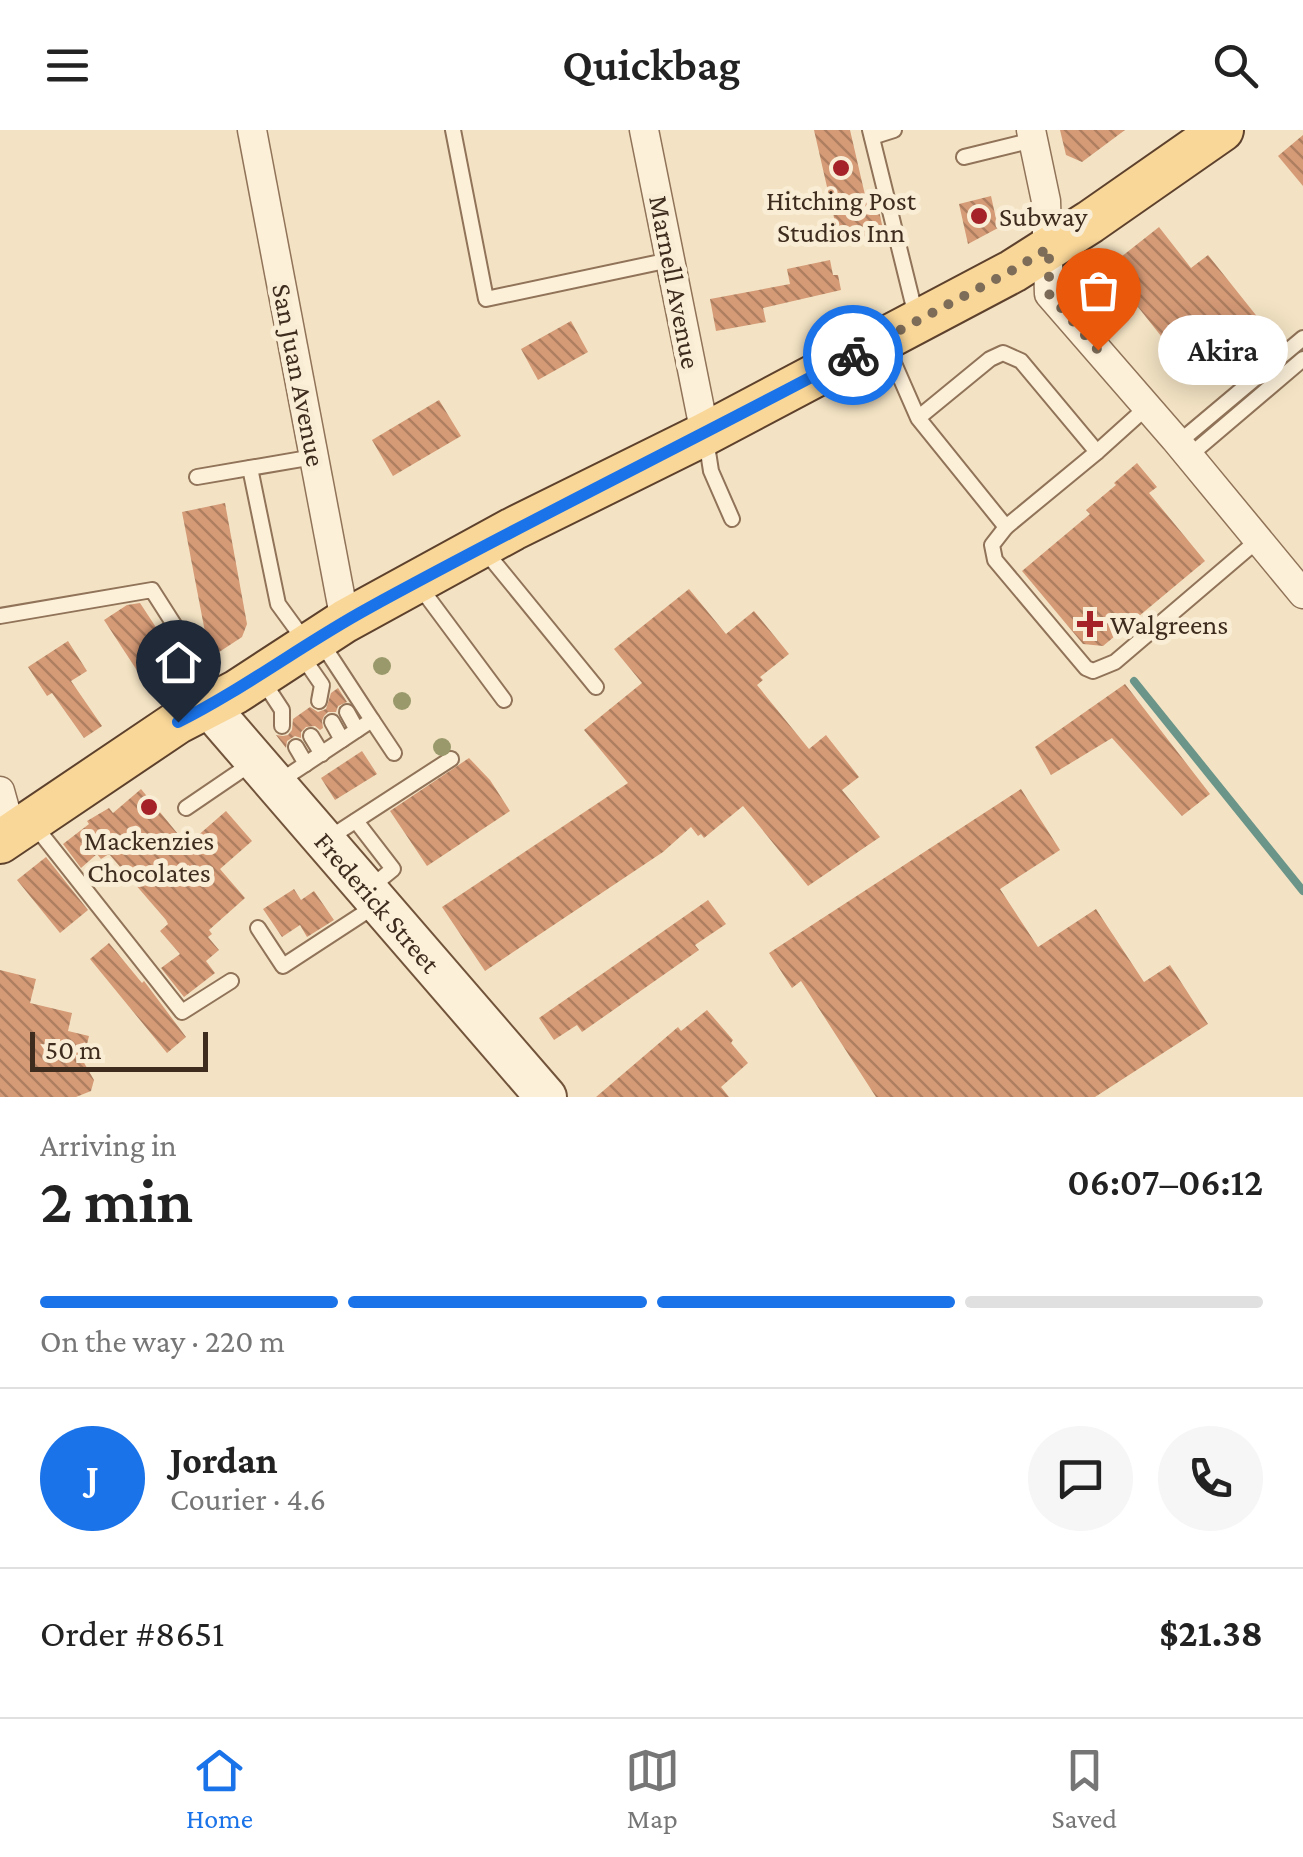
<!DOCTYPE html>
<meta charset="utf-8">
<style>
:root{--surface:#fff;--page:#f6f6f6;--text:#222;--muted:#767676;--line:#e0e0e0;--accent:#1a73e8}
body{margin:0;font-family:"Crimson Pro",serif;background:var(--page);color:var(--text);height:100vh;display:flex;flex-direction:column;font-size:38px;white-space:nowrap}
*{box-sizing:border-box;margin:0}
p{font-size:32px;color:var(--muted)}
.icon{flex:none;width:55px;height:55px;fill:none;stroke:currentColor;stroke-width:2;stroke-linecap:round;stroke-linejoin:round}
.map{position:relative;height:967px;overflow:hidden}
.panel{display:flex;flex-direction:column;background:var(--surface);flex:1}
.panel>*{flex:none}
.scale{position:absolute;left:30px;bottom:25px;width:178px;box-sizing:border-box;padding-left:10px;border:5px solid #3e2c1e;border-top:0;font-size:28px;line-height:35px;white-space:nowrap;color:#3e2c1e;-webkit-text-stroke:8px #f9edd5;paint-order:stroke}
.pin{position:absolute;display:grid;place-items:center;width:85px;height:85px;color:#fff;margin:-102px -42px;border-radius:50% 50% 50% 0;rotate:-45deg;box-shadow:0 0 10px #0007}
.pin .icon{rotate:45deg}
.courier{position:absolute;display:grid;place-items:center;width:100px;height:100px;margin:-50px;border:8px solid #1a73e8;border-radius:50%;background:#fff;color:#222;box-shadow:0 2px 12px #0007}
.bubble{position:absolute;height:70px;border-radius:35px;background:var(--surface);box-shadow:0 5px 25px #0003;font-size:32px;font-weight:600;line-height:70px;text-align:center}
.headline em{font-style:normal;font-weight:600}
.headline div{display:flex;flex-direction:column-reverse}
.headline{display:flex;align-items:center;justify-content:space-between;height:170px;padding:0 40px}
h1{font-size:65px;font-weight:600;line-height:75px}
.bar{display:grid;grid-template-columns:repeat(4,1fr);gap:15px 10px;align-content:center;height:120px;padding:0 40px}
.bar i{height:12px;border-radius:8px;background:var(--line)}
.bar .on{background:var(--accent)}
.bar p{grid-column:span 4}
.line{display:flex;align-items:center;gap:25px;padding:0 40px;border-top:2px solid var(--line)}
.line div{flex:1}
.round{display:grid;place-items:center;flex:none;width:105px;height:105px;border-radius:52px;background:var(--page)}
header{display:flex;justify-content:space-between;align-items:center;height:130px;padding:0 40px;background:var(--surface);font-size:45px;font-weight:600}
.tabs{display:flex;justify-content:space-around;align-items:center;height:140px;border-top:2px solid var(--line);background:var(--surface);font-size:28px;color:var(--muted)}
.tabs a{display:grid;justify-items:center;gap:5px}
.tabs .on{color:var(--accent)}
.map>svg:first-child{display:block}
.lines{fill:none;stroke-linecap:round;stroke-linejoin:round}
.stream{stroke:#6c9589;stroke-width:8}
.building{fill:url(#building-back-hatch)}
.service-casing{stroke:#907358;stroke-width:18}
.minor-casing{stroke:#907358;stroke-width:31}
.secondary-casing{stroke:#72543b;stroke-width:44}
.primary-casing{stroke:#5d412d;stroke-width:46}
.service{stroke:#fcf0d9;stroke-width:14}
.minor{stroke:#fcf0d9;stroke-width:28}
.secondary{stroke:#fcf0d9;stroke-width:40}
.primary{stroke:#f9d799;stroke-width:42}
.tree{fill:#99996b}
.done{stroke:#7d6c58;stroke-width:10;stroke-dasharray:0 18}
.route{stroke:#1a73e8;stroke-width:12}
.poi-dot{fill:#a52228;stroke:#f9edd5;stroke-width:4}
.labels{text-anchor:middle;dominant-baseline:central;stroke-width:10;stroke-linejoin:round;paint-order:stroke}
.poi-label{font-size:28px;fill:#3e2c1e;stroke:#f9edd5}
.street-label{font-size:28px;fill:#3e2c1e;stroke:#f9edd5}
</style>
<header><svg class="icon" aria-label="menu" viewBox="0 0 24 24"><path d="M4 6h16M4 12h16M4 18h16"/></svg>Quickbag<svg class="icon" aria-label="search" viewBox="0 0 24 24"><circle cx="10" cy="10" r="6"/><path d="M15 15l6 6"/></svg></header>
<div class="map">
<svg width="1303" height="967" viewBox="0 0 1303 967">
<defs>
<pattern id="building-back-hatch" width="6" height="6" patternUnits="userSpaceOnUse" patternTransform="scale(2.5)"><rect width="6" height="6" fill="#d59a76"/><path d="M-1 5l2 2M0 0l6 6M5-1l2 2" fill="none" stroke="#ae7e60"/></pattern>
</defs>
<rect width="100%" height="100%" fill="#f3e3c4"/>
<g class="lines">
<path class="stream" d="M 1134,551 L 1303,761"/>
</g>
<g class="building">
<path d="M 814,0 L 850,0 L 868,78 L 878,76 L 884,104 L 840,114 Z"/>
<path d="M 1060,0 L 1125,0 L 1082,32 L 1066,25 Z"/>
<path d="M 1303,5 L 1303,56 L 1278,26 Z"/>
<path d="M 991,66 L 998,98 L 968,114 L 959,74 Z"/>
<path d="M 1159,97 L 1191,138 L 1208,125 L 1271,204 L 1236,232 L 1221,213 L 1188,240 L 1107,138 Z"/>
<path d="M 830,130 L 833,145 L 838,145 L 841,160 L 763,178 L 766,192 L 716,201 L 710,169 L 790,154 L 787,139 Z"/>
<path d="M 571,191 L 588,222 L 538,250 L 521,219 Z"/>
<path d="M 439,270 L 461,306 L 393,346 L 372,310 Z"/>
<path d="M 1137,333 L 1157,357 L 1149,363 L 1205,431 L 1103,516 L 1083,514 L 1022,441 L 1090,384 L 1086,380 L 1116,355 L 1114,353 Z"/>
<path d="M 225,373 L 247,494 L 242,507 L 210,528 L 182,382 Z"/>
<path d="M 689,459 L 726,504 L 754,481 L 789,524 L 760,547 L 763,550 L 757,555 L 809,619 L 826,605 L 859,647 L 842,660 L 880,707 L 808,756 L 743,676 L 704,708 L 701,704 L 698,706 L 691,697 L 663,722 L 485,841 L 442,777 L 628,653 L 584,600 L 642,553 L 614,519 Z"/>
<path d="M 140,473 L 188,546 L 155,568 L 104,490 L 127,475 Z"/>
<path d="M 68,511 L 87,541 L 71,551 L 102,596 L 84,608 L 52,563 L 47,566 L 28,537 Z"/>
<path d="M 1125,554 L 1210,664 L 1182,686 L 1112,608 L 1051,645 L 1035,617 Z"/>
<path d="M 338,558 L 347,572 L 338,576 L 336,582 L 328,582 L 324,586 L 322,591 L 323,598 L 320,600 L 315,596 L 306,597 L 301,602 L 301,608 L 295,606 L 287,611 L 286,618 L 276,605 L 283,606 L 288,605 L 292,600 L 293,589 L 310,577 L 318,582 L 326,579 L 331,563 Z"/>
<path d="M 362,621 L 377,644 L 335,670 L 321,648 Z"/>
<path d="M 469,628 L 490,650 L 510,681 L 427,736 L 390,681 Z"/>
<path d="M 141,659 L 187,715 L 226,681 L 252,711 L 220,739 L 245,768 L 209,800 L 212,804 L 208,807 L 219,820 L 206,831 L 215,843 L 184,867 L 161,838 L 180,824 L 160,801 L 168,794 L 166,790 L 109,724 L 101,729 L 97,724 L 81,738 L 63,714 L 89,694 L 87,691 L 109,678 L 113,683 Z"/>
<path d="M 1021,659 L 1060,720 L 1000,759 L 1038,817 L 1096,779 L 1144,852 L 1170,835 L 1208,894 L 1095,967 L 876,967 L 801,851 L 792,858 L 769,823 Z"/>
<path d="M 46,727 L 88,780 L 60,803 L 17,750 Z"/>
<path d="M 294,759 L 301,770 L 314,761 L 334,790 L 307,807 L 300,795 L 282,807 L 263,779 Z"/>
<path d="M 708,770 L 726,794 L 695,815 L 699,820 L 582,902 L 577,895 L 554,910 L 539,888 Z"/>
<path d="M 109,813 L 142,853 L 144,851 L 186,907 L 167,923 L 90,829 Z"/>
<path d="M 0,840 L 36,849 L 30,873 L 72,883 L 68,901 L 89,906 L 83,931 L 94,950 L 91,961 L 76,967 L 0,967 Z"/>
<path d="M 707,880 L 733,910 L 731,913 L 748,933 L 721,957 L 729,967 L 596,967 L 678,897 L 681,901 Z"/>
</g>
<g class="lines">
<g class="service-casing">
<g id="service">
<path d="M 453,0 L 486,169 L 670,130"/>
<path d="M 870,0 L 916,186"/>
<path d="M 872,7 L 894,0"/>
<path d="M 964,27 L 1033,10"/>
<path d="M 886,215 L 918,288 L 1006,397 L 1097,322 L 1021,231 L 1003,223 L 990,229 L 918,288"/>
<path d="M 706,309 L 711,341 L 732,389"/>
<path d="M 1178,313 L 1303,208"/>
<path d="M 1097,322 L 1147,277"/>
<path d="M 1189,326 L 1303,229"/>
<path d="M 250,338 L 278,474 L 305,511"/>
<path d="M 197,347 L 314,327"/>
<path d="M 1006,397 L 992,415 L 995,430 L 1086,538 L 1093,541 L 1115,532 L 1258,410"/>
<path d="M 485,421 L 596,557"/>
<path d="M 420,457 L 504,570"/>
<path d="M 0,486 L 152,460 L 219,565"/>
<path d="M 302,526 L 322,555 L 319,571"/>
<path d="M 263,551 L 282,580 L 282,596"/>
<path d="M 347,582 L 357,600"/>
<path d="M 372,590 L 394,623"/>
<path d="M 332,592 L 342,610"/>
<path d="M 311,606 L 322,624"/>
<path d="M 296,617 L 306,634"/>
<path d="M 280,651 L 372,590 L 321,512"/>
<path d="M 186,678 L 255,631"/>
<path d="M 356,691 L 393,739 L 371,757"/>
<path d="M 35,696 L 182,882 L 231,851"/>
<path d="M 326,710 L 451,629"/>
<path d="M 258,798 L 283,836 L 378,774"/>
</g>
</g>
<g class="minor-casing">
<g id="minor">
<path d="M 252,0 L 345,491"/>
<path d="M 644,0 L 705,304"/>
<path d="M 1031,0 L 1046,71 L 1049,164 L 1175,309 L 1303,464"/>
<path d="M 0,661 L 12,704"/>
</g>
</g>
<g class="secondary-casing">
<g id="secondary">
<path id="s1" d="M 209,577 L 546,967"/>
</g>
</g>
<g class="primary-casing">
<path id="primary" d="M 0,712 L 178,592 L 236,562 L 345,491 L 513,399 L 705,304 L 1013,141 L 1090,92 L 1222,0"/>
</g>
<use href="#service" class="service"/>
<use href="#minor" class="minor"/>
<use href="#secondary" class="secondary"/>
<use href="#primary" class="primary"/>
</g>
<g class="tree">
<circle cx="382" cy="536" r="9"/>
<circle cx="402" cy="571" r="9"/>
<circle cx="442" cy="617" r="9"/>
</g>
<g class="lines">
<path class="done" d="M 853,225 L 1013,140 L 1049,118 L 1049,164 L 1098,220"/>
<path class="route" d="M 178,592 C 244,559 303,514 367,479 C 527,391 692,311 853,225"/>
</g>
<g class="poi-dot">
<circle cx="841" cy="38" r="10"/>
<circle cx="979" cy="86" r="10"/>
<path d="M1085 479h10v10h10v10h-10v10h-10v-10h-10v-10h10z"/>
<circle cx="149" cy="677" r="10"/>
</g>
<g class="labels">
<g class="poi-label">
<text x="841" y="70">Hitching Post<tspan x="841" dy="32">Studios Inn</tspan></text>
<text x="999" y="86" text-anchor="start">Subway</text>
<text x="1110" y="494" text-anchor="start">Walgreens</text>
<text x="149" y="710">Mackenzies<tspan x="149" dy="32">Chocolates</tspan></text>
</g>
<g class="street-label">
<text transform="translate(675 152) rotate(79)">Marnell Avenue</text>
<text transform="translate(299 245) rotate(79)">San Juan Avenue</text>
<text stroke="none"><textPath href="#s1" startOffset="258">Frederick Street</textPath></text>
</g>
</g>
</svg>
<div class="scale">50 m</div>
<div class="pin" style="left:1098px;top:220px;background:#ea580c"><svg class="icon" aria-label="bag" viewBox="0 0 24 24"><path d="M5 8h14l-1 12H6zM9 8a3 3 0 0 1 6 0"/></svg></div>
<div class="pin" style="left:178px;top:592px;background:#1f2937"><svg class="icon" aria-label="home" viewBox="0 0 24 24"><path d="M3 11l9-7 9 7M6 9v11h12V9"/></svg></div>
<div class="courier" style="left:853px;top:225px"><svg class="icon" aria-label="bike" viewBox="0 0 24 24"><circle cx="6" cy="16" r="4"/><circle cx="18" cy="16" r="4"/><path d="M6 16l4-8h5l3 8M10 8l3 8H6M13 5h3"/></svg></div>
<div class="bubble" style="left:1158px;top:185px;width:130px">Akira</div>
</div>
<section class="panel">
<div class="headline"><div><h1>2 min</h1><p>Arriving in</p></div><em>06:07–06:12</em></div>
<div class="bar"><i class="on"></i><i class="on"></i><i class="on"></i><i></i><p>On the way · 220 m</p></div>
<div class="line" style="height:180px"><b class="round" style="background:var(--accent);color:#fff">J</b><div><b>Jordan</b><p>Courier · 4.6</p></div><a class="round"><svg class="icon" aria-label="chat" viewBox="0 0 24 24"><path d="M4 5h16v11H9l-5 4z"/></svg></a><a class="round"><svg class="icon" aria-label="phone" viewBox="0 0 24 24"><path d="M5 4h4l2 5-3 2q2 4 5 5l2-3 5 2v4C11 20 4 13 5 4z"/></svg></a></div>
<div class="line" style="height:130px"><div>Order #8651</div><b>$21.38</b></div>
</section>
<nav class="tabs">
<a class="on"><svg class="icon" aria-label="home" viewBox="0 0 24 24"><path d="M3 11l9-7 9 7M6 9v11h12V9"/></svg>Home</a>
<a><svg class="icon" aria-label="map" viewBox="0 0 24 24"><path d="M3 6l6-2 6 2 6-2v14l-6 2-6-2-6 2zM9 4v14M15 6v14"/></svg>Map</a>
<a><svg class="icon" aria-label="saved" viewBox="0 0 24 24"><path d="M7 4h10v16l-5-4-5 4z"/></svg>Saved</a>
</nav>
